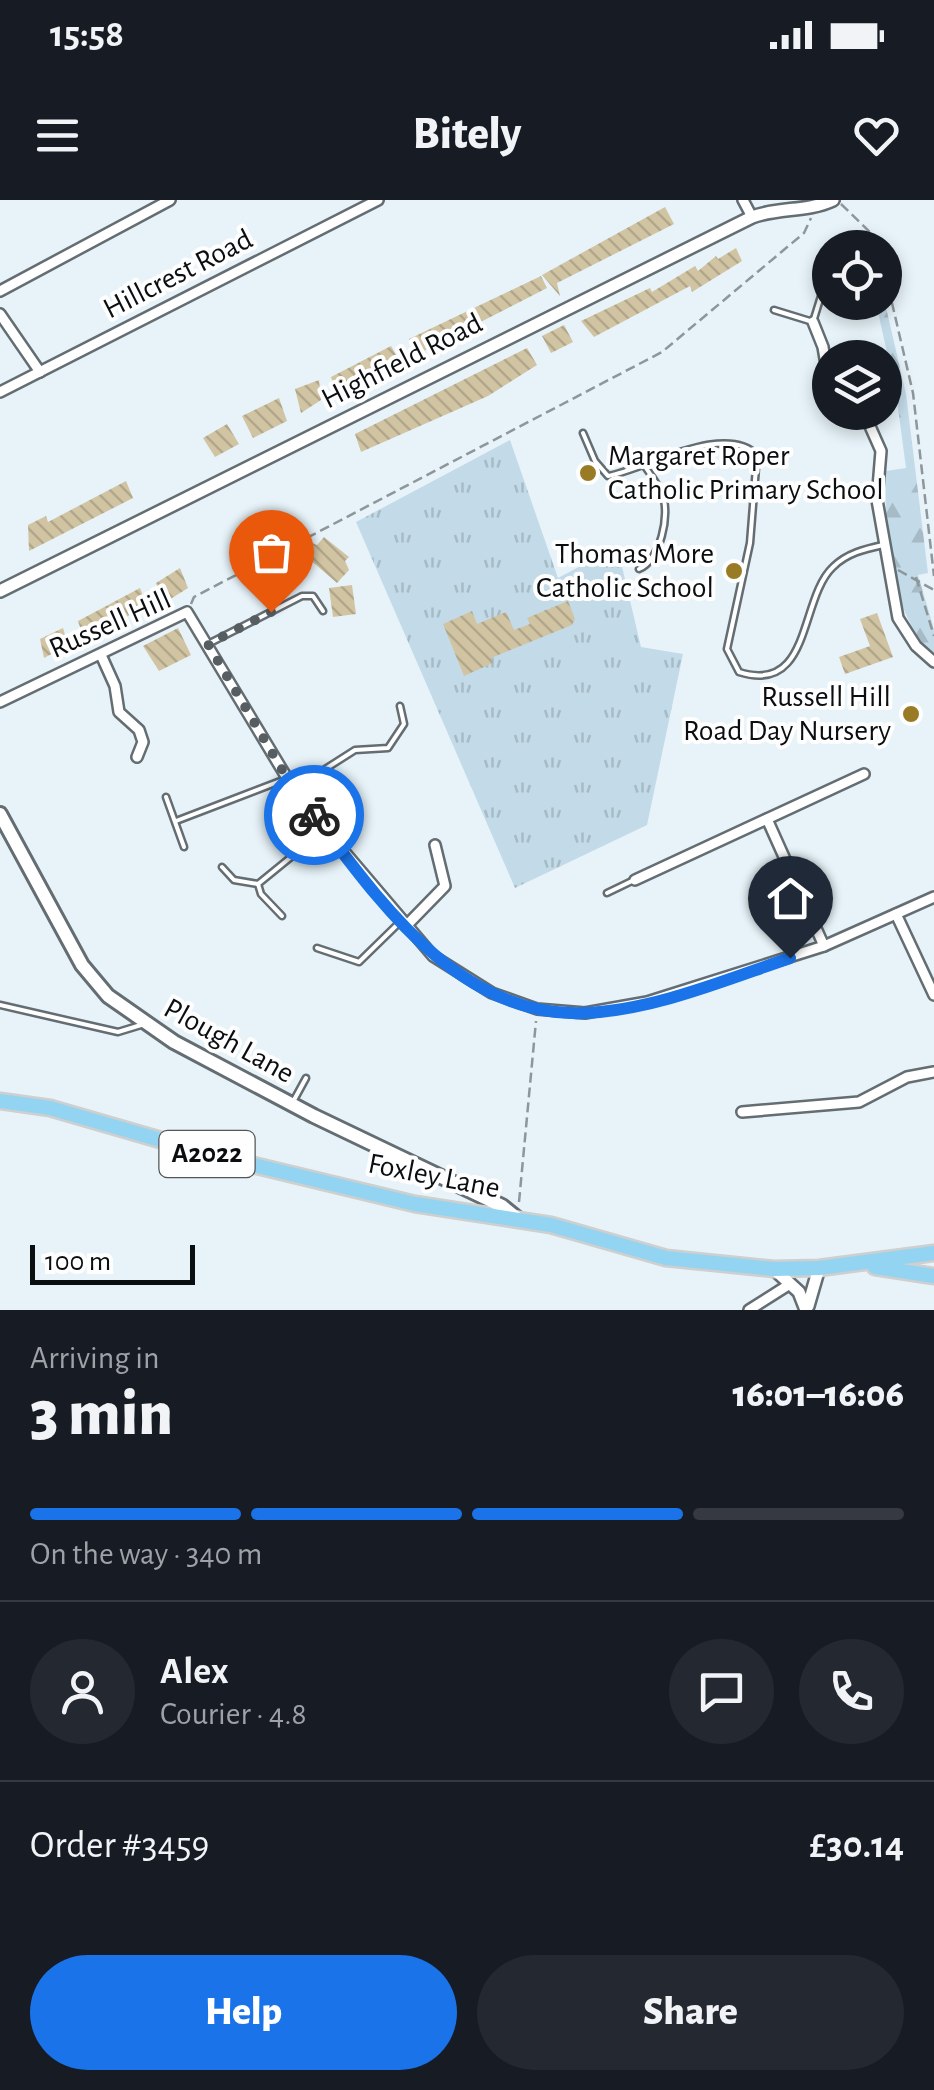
<!DOCTYPE html>
<meta charset="utf-8">
<style>
:root{--surface:#171b24;--page:#242831;--text:#f1f3f6;--muted:#9ea1a6;--line:#363941;--accent:#1a73e8}
body{margin:0;font-family:"Alegreya Sans",sans-serif;background:var(--page);color:var(--text);height:100vh;display:flex;flex-direction:column;font-size:38px;white-space:nowrap}
*{box-sizing:border-box;margin:0}
p{font-size:32px;color:var(--muted)}
.icon{flex:none;width:55px;height:55px;fill:none;stroke:currentColor;stroke-width:2;stroke-linecap:round;stroke-linejoin:round}
.map{position:relative;height:1110px;overflow:hidden}
.sheet{display:flex;flex-direction:column;background:var(--surface);flex:1}
.sheet>*{flex:none}
.buttons{position:absolute;left:812px;top:30px;display:grid;gap:20px}
.buttons a{display:grid;place-items:center;width:90px;height:90px;border-radius:50%;background:var(--surface);box-shadow:0 5px 15px #0003;font-size:50px}
.scale{position:absolute;left:30px;bottom:25px;width:165px;box-sizing:border-box;padding-left:10px;border:5px solid #0a0e10;border-top:0;font-size:28px;line-height:35px;white-space:nowrap;color:#0a0e10;-webkit-text-stroke:8px #fefefe;paint-order:stroke}
.pin{position:absolute;display:grid;place-items:center;width:85px;height:85px;color:#fff;margin:-102px -42px;border-radius:50% 50% 50% 0;rotate:-45deg;box-shadow:0 0 10px #0007}
.pin .icon{rotate:45deg}
.courier{position:absolute;display:grid;place-items:center;width:100px;height:100px;margin:-50px;border:8px solid #1a73e8;border-radius:50%;background:#fff;color:#222;box-shadow:0 2px 12px #0007}
.overview em{font-style:normal;font-weight:800}
.overview div{display:flex;flex-direction:column-reverse}
.overview{display:flex;align-items:center;justify-content:space-between;height:170px;padding:0 30px}
h1{font-size:65px;font-weight:800;line-height:75px}
.bar{display:grid;grid-template-columns:repeat(4,1fr);gap:15px 10px;align-content:center;height:120px;padding:0 30px}
.bar i{height:12px;border-radius:8px;background:var(--line)}
.bar .current{background:var(--accent)}
.bar p{grid-column:span 4}
.line{display:flex;align-items:center;gap:25px;padding:0 30px;border-top:2px solid var(--line)}
.line div{flex:1}
.round{display:grid;place-items:center;flex:none;width:105px;height:105px;border-radius:52px;background:var(--page)}
.primary-button{display:flex;gap:20px;margin-top:auto;padding:20px 30px}
.primary-button a{flex:1;height:115px;border-radius:60px;background:var(--accent);color:#fff;font-size:40px;font-weight:800;line-height:115px;text-align:center}
.primary-button a+a{background:var(--page);color:var(--text)}
.status{display:flex;justify-content:space-between;align-items:center;height:70px;padding:0 50px;background:var(--surface);direction:ltr}
.status svg{height:28px;fill:currentColor}
header{display:flex;justify-content:space-between;align-items:center;height:130px;padding:0 30px;background:var(--surface);font-size:45px;font-weight:800}
.map>svg:first-child{display:block}
.forest{fill:url(#forest-firs)}
.park{fill:url(#park-tufts)}
.building{fill:url(#building-back-hatch)}
.lines{fill:none;stroke-linecap:round;stroke-linejoin:round}
.service-casing{stroke:#636d72;stroke-width:9}
.minor-casing{stroke:#636d72;stroke-width:14}
.tertiary-casing{stroke:#636d72;stroke-width:16}
.secondary-casing{stroke:#636d72;stroke-width:18}
.primary-casing{stroke:#cecfcf;stroke-width:19}
.path{stroke:#8d969a;stroke-width:2.5;stroke-dasharray:10 5;stroke-linecap:butt}
.service{stroke:#fff;stroke-width:4}
.minor{stroke:#fff;stroke-width:9}
.tertiary{stroke:#fff;stroke-width:11}
.secondary{stroke:#fff;stroke-width:12}
.primary{stroke:#92d4f2;stroke-width:14}
.done{stroke:#575e62;stroke-width:10;stroke-dasharray:0 18}
.route{stroke:#1a73e8;stroke-width:12}
.poi-dot{fill:#987b24;stroke:#fefefe;stroke-width:4}
.labels{text-anchor:middle;dominant-baseline:central;stroke-width:8;stroke-linejoin:round;paint-order:stroke}
.shield{fill:#fefefe;stroke:#535657;stroke-width:2.5}
.shield-label{font-size:28px;font-weight:bold;fill:#0a0e10}
.street-label{font-size:30px;fill:#0a0e10;stroke:#fefefe}
.poi-label{font-size:30px;fill:#0a0e10;stroke:#fefefe;text-anchor:end}
</style>
<div class="status"><b>15:58</b><svg viewBox="0 0 49 12"><path d="M0 12V9h3v3zM5 12V6h3v6zM10 12V3h3v9zM15 12V0h3v12zM26 1h20v11H26zM47 4h2v5h-2z"/></svg></div>
<header><svg class="icon" aria-label="menu" viewBox="0 0 24 24"><path d="M4 6h16M4 12h16M4 18h16"/></svg>Bitely<svg class="icon" aria-label="heart" viewBox="0 0 24 24"><path d="M12 20l-8-8c-3-5 5-10 8-4 3-6 11-1 8 4z"/></svg></header>
<div class="map">
<svg width="934" height="1110" viewBox="0 0 934 1110">
<defs>
<pattern id="forest-firs" width="22" height="20" patternUnits="userSpaceOnUse" patternTransform="scale(2.5)"><rect width="22" height="20" fill="#c3dbe8"/><path d="M5 1l3.5 6h-7zM16 11l3.5 6h-7z" fill="#a6bbc6"/></pattern>
<pattern id="park-tufts" width="24" height="20" patternUnits="userSpaceOnUse" patternTransform="scale(2.5)"><rect width="24" height="20" fill="#c3dbe8"/><path d="M3 7l-1-3M5 7V3M7 7l1-3M15 17l-1-3M17 17v-4M19 17l1-3" fill="none" stroke="#a6bbc6"/></pattern>
<pattern id="building-back-hatch" width="6" height="6" patternUnits="userSpaceOnUse" patternTransform="scale(2.5)"><rect width="6" height="6" fill="#d1c4a3"/><path d="M-1 5l2 2M0 0l6 6M5-1l2 2" fill="none" stroke="#b2a78b"/></pattern>
</defs>
<rect width="100%" height="100%" fill="#e7f3f9"/>
<path class="forest" d="M 876,103 L 885,103 L 906,194 L 928,373 L 918,375 L 934,429 L 934,456 C 889,412 884,332 886,271 L 906,268 L 896,193 Z"/>
<path class="park" d="M 510,240 L 558,378 L 601,355 L 620,358 L 641,447 L 683,454 L 647,625 L 515,688 L 356,322 Z"/>
<g class="building">
<path d="M 665,7 L 674,24 L 557,83 L 560,96 L 542,75 Z"/>
<path d="M 736,48 L 742,61 L 692,92 L 690,86 L 594,137 L 581,121 L 650,88 L 652,92 L 695,66 L 698,71 L 716,56 L 718,59 Z"/>
<path d="M 541,76 L 547,88 L 416,155 L 409,139 Z"/>
<path d="M 564,125 L 573,142 L 551,153 L 542,136 Z"/>
<path d="M 391,146 L 400,162 L 336,192 L 331,177 Z"/>
<path d="M 527,148 L 537,165 L 488,196 L 361,252 L 355,234 Z"/>
<path d="M 319,180 L 321,200 L 301,213 L 295,189 Z"/>
<path d="M 279,198 L 287,221 L 253,238 L 242,216 Z"/>
<path d="M 227,224 L 239,244 L 215,257 L 203,238 Z"/>
<path d="M 126,281 L 133,298 L 29,351 L 28,325 L 46,316 L 48,322 Z"/>
<path d="M 324,337 L 349,357 L 345,361 L 349,370 L 337,383 L 302,353 L 310,342 L 317,345 Z"/>
<path d="M 180,368 L 188,388 L 164,403 L 156,383 Z"/>
<path d="M 352,385 L 356,414 L 333,417 L 329,388 Z"/>
<path d="M 140,388 L 147,406 L 84,439 L 78,421 Z"/>
<path d="M 568,401 L 575,419 L 572,425 L 491,458 L 493,463 L 464,476 L 443,424 L 472,411 L 477,424 L 506,412 L 514,430 L 530,424 L 527,418 Z"/>
<path d="M 877,413 L 893,457 L 845,474 L 839,457 L 870,446 L 860,419 Z"/>
<path d="M 63,428 L 68,445 L 44,458 L 40,439 Z"/>
<path d="M 178,428 L 191,455 L 159,471 L 143,446 Z"/>
</g>
<g class="lines">
<g class="service-casing">
<g id="service">
<path d="M 774,110 L 813,122 L 825,83"/>
<path d="M 583,233 L 595,261 L 608,276 C 646,269 725,222 757,255 L 750,343 L 727,449 L 739,472 C 812,495 799,399 833,367 C 847,353 865,349 883,345"/>
<path d="M 639,369 C 660,361 671,314 662,294 C 658,284 650,274 644,265"/>
<path d="M 208,444 L 302,396 L 313,396 L 323,411"/>
<path d="M 297,587 L 355,550 L 388,548 L 404,524 L 400,506"/>
<path d="M 166,597 L 184,647"/>
<path d="M 176,621 L 283,580"/>
<path d="M 222,667 L 234,680 L 258,684 L 323,631"/>
<path d="M 258,684 L 261,694 L 282,716"/>
<path d="M 607,693 L 634,680"/>
<path d="M 317,748 L 359,762 L 401,721"/>
<path d="M 0,805 L 118,832 L 141,825"/>
<path d="M 294,900 L 306,878"/>
</g>
</g>
<g class="minor-casing">
<g id="minor">
<path d="M 743,0 L 752,17"/>
<path d="M 0,91 L 170,0"/>
<path d="M 0,114 L 40,172"/>
<path d="M 813,122 L 823,147 L 830,188"/>
<path d="M 0,192 L 378,0"/>
<path d="M 852,212 L 869,224 L 881,251 L 877,300 L 898,418 L 916,446 L 934,462"/>
<path d="M 101,455 L 115,486 L 119,512 L 139,530 L 143,542 L 137,557"/>
<path d="M 0,502 L 187,412 L 287,578 L 325,629 L 433,756 L 492,793 L 537,809 L 585,813 L 647,802 L 824,746 L 934,697"/>
<path d="M 767,619 L 824,746"/>
<path d="M 635,680 L 864,574"/>
<path d="M 896,714 L 934,795"/>
<path d="M 406,726 L 445,686 L 435,645"/>
<path d="M 742,912 L 859,902 L 907,877 L 934,872"/>
<path d="M 749,1110 L 790,1084"/>
</g>
</g>
<g class="tertiary-casing">
<g id="tertiary">
<path d="M 0,391 L 752,17 C 779,7 807,12 833,0"/>
<path d="M 774,1069 L 799,1092 L 806,1110"/>
<path d="M 808,1106 L 819,1068"/>
</g>
</g>
<g class="secondary-casing">
<path id="secondary" d="M 0,614 L 82,765 L 108,796 L 174,842 L 314,916 L 502,1006 L 518,1019"/>
</g>
<g class="primary-casing">
<g id="primary">
<path d="M 0,901 L 50,908 L 216,956 L 415,1004 L 551,1025 L 666,1058 L 774,1069 L 819,1068 L 934,1053"/>
<path d="M 875,1067 L 934,1076"/>
</g>
</g>
<g class="path">
<path d="M 841,4 L 878,40 L 879,48"/>
<path d="M 885,73 L 913,193 L 934,376"/>
<path d="M 898,370 L 934,390"/>
<path d="M 916,377 L 934,436"/>
<path d="M 191,404 L 194,397 L 662,152 L 804,33 L 811,18"/>
<path d="M 519,1002 L 536,821"/>
</g>
<use href="#service" class="service"/>
<use href="#minor" class="minor"/>
<use href="#tertiary" class="tertiary"/>
<use href="#secondary" class="secondary"/>
<use href="#primary" class="primary"/>
</g>
<g class="lines">
<path class="done" d="M 271,412 L 208,444 L 287,578 L 314,615"/>
<path class="route" d="M 314,615 C 380,702 461,819 585,813 C 654,810 725,780 790,758"/>
</g>
<g class="poi-dot">
<circle cx="588" cy="273" r="10"/>
<circle cx="734" cy="371" r="10"/>
<circle cx="911" cy="514" r="10"/>
</g>
<g class="labels">
<rect class="shield" x="159.5" y="931" width="95" height="46" rx="8"/>
<g class="shield-label">
<text x="207" y="954">A2022</text>
</g>
<g class="street-label">
<text transform="translate(178 74) rotate(-27)">Hillcrest Road</text>
<text transform="translate(402 161) rotate(-27)">Highfield Road</text>
<text transform="translate(110 424) rotate(-24)">Russell Hill</text>
<text transform="translate(229 841) rotate(29)">Plough Lane</text>
<text transform="translate(434 976) rotate(11)">Foxley Lane</text>
</g>
<g class="poi-label">
<text x="608" y="256" text-anchor="start">Margaret Roper<tspan x="608" dy="34">Catholic Primary School</tspan></text>
<text x="714" y="354">Thomas More<tspan x="714" dy="34">Catholic School</tspan></text>
<text x="891" y="497">Russell Hill<tspan x="891" dy="34">Road Day Nursery</tspan></text>
</g>
</g>
</svg>
<div class="buttons">
<a><svg class="icon" aria-label="locate" viewBox="0 0 24 24"><circle cx="12" cy="12" r="6"/><path d="M12 2v4M12 18v4M2 12h4M18 12h4"/></svg></a>
<a><svg class="icon" aria-label="layers" viewBox="0 0 24 24"><path d="M12 4l9 5-9 5-9-5zM3 14l9 5 9-5"/></svg></a>
</div>
<div class="scale">100 m</div>
<div class="pin" style="left:271px;top:412px;background:#ea580c"><svg class="icon" aria-label="bag" viewBox="0 0 24 24"><path d="M5 8h14l-1 12H6zM9 8a3 3 0 0 1 6 0"/></svg></div>
<div class="pin" style="left:790px;top:758px;background:#1f2937"><svg class="icon" aria-label="home" viewBox="0 0 24 24"><path d="M3 11l9-7 9 7M6 9v11h12V9"/></svg></div>
<div class="courier" style="left:314px;top:615px"><svg class="icon" aria-label="bike" viewBox="0 0 24 24"><circle cx="6" cy="16" r="4"/><circle cx="18" cy="16" r="4"/><path d="M6 16l4-8h5l3 8M10 8l3 8H6M13 5h3"/></svg></div>
</div>
<section class="sheet">
<div class="overview"><div><h1>3 min</h1><p>Arriving in</p></div><em>16:01–16:06</em></div>
<div class="bar"><i class="current"></i><i class="current"></i><i class="current"></i><i></i><p>On the way · 340 m</p></div>
<div class="line" style="height:180px"><a class="round"><svg class="icon" aria-label="person" viewBox="0 0 24 24"><circle cx="12" cy="8" r="4"/><path d="M4 21q1-7 8-7t8 7"/></svg></a><div><b>Alex</b><p>Courier · 4.8</p></div><a class="round"><svg class="icon" aria-label="chat" viewBox="0 0 24 24"><path d="M4 5h16v11H9l-5 4z"/></svg></a><a class="round"><svg class="icon" aria-label="phone" viewBox="0 0 24 24"><path d="M5 4h4l2 5-3 2q2 4 5 5l2-3 5 2v4C11 20 4 13 5 4z"/></svg></a></div>
<div class="line" style="height:130px"><div>Order #3459</div><b>£30.14</b></div>
<div class="primary-button"><a>Help</a><a>Share</a></div>
</section>
